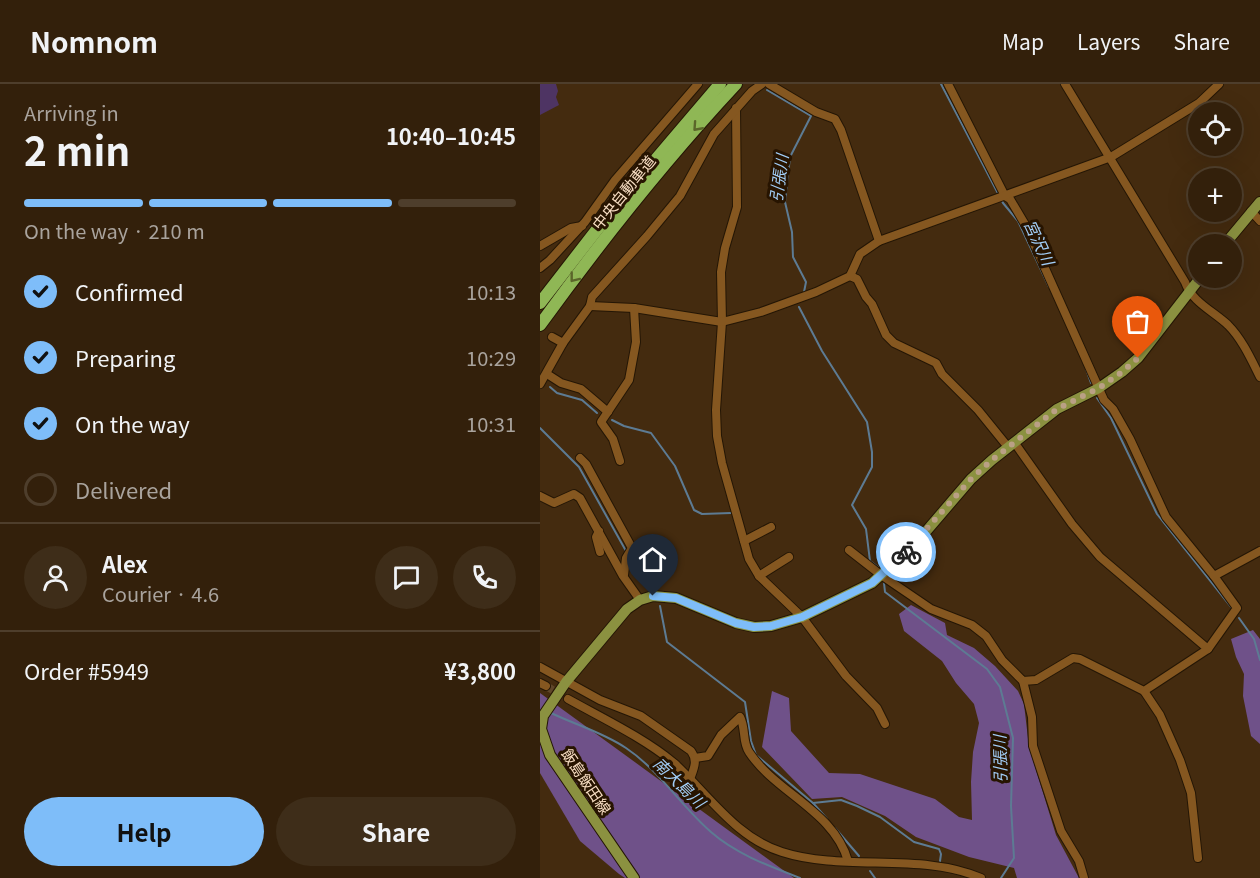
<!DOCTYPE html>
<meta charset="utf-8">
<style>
:root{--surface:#33200b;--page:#3e2d19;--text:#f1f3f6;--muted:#a9a39d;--line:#4e3e2c;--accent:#7ebdf9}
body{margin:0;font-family:Georgia,"Noto Sans JP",serif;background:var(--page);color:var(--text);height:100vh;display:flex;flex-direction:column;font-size:22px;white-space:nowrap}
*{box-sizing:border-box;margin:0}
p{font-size:20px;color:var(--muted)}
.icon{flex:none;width:33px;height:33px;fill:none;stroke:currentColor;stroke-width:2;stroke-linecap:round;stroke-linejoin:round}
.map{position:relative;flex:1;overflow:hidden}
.sheet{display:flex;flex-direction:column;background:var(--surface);width:540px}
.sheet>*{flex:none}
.controls{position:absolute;left:648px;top:18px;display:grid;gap:12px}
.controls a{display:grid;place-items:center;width:54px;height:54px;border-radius:50%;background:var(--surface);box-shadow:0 6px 24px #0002,0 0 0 2px var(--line);font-size:30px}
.pin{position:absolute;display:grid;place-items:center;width:51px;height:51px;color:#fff;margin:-62px -26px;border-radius:50% 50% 50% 0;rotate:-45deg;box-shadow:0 0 6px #0007}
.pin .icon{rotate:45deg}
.courier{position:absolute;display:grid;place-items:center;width:60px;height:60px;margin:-30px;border:4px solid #7ebdf9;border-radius:50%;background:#fff;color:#222;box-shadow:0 2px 8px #0007}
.head em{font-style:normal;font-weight:700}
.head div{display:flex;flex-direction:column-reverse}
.head{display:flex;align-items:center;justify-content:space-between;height:102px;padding:0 24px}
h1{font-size:39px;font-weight:700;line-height:45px}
.bar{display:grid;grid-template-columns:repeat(4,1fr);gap:9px 6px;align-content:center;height:72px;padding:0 24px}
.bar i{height:8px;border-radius:4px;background:var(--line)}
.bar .selected{background:var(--accent)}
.bar p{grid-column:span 4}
.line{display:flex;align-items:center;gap:15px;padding:0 24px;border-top:2px solid var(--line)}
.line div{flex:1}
.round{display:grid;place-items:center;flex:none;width:63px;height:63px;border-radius:32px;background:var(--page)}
ol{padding:0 24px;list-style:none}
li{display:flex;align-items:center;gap:18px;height:66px}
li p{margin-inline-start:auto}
li .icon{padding:6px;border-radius:50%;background:var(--accent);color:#111;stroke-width:4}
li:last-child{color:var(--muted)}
li i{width:33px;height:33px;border:3px solid var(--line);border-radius:50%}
.action{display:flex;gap:12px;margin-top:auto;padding:12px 24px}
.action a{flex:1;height:69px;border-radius:36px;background:var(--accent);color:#111;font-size:24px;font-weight:700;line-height:69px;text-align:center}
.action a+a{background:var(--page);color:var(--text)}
header{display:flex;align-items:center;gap:36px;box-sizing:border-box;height:84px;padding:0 30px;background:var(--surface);border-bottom:2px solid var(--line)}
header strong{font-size:28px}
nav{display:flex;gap:33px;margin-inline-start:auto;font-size:21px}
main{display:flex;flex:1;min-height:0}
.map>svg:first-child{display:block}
.green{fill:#4e3463}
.forest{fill:#6f5189}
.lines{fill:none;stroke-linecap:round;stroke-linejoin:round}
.stream{stroke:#5d7b93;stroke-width:2}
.minor-tunnel{stroke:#5f462a;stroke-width:8;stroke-dasharray:8 4;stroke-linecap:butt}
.minor-casing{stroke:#241605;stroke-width:10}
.major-casing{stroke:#241605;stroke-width:12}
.highway-casing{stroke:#241605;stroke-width:14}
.minor{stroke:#855720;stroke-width:8}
.major{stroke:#8b9140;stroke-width:10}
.highway{stroke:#8fb755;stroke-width:12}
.oneway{stroke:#5b662a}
.done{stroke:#baa085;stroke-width:6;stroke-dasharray:0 10.8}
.route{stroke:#7ebdf9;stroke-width:8}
.labels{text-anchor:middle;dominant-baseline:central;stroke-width:6;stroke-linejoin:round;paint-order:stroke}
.street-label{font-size:15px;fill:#f9dfc4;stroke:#271400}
.water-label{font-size:16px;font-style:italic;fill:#a2cef7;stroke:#271400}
</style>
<header>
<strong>Nomnom</strong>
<nav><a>Map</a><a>Layers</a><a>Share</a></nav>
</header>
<main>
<section class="sheet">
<div class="head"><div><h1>2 min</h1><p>Arriving in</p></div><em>10:40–10:45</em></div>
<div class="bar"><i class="selected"></i><i class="selected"></i><i class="selected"></i><i></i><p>On the way · 210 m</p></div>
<ol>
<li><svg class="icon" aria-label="check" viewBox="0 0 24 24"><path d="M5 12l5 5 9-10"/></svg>Confirmed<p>10:13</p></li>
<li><svg class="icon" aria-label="check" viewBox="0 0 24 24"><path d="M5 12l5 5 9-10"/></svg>Preparing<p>10:29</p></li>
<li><svg class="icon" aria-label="check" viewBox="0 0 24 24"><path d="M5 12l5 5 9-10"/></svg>On the way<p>10:31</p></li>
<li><i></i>Delivered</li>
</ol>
<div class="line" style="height:108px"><a class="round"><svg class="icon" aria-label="person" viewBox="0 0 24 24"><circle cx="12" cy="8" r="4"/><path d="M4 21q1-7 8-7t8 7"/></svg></a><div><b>Alex</b><p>Courier · 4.6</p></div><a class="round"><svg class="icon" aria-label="chat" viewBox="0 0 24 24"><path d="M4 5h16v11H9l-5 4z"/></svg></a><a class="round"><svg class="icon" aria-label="phone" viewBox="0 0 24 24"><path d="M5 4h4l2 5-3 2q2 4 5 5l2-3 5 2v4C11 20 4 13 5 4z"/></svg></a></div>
<div class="line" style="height:78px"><div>Order #5949</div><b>¥3,800</b></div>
<div class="action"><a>Help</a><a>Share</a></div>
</section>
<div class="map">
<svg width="720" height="794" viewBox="0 0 720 794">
<rect width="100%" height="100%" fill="#442b0f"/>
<path class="green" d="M 0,0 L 16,0 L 18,7 L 16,13 L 19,21 L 0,31 Z"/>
<g class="forest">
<path d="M 371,521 L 405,539 L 407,551 L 434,564 L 455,582 L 478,607 L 484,620 L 489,663 L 516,751 L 539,794 L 477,794 L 474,784 L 429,773 L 376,753 L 345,732 L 302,713 L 272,715 L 222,663 L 232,607 L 249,614 L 251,647 L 289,689 L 320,690 L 395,715 L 419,733 L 432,736 L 431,698 L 433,668 L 439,639 L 434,620 L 416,599 L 402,577 L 364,547 L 359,530 Z"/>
<path d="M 713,546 L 720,555 L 720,660 L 711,652 L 703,612 L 704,590 L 696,573 L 691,555 Z"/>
<path d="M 0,609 L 254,794 L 85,794 L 79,790 L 40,757 L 0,689 Z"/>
</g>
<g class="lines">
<g class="stream">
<path d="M 401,0 L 463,119 L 478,137 L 509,203"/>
<path d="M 227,6 L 271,32 L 250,73 L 245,118 L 252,148 L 253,173 L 266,198 L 264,208"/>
<path d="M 259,223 L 282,267 L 327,338 L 332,368 L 332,383 L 312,421 L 326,445 L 330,477 L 338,483"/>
<path d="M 546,285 L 551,299"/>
<path d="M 10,303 L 17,309 L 42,316 L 57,329"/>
<path d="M 557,314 L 571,334 L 617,430 L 691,523"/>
<path d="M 72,336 L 84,342 L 111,349 L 135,382 L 154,426 L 162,430 L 191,429"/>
<path d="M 0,344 L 39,383 L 86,467 L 113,495 L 116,505"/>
<path d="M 344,499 L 345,508 L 447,585 L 460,603 L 473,654 L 471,722 L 474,774 L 461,794"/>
<path d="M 120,522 L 127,558 L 205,618 L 211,657 L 216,671 L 273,719 L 287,735"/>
<path d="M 699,534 L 714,555 L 720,576"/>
<path d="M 11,629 C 36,641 62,648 86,664 C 119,686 141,722 171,748 C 196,770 229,782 260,794"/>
<path d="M 273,719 L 301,716 L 317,722 L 340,733 L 374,758 L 399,765 L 401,770 L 400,777"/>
<path d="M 295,744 L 319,772"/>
<path d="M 330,787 L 335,794"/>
</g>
<path class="minor-tunnel" d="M 6,602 L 28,615"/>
<g class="minor-casing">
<g id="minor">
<path d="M 229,0 L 276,28 L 295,35 L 301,46 L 339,157"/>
<path d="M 408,0 L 465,112 L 470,115 L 486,142 L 564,316 L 573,325 L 590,355 L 626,433 L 674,492"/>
<path d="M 525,0 L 645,198 C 652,218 673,227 688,241 C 702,255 711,275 720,293"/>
<path d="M 196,24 L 197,123 L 185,164 L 181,188 L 182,238 L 176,326 L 177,352 L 182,379 L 209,475 L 219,492 L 262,533 L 306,592 L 337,624 L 345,640"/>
<path d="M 711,127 L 720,137"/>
<path d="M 0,162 L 31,144 L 42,142"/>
<path d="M 0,184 L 10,176 L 45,138 L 75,96 L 158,0"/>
<path d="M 310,192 L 317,195 L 326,213 L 332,220 L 346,251 L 354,259 L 396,279 L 402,290 L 438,326 L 468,363"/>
<path d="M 50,222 L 94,224 L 182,238 L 221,228 L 276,208 L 310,192 L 320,170 L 339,157 L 571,73 L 659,19 L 679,0"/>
<path d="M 12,253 L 23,259"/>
<path d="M 7,290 L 21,299 L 41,305 L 68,328"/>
<path d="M 0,300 L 23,259 L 50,222 L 52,213 L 107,152 L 140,112 L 174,50 L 212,7 L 222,0"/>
<path d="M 474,358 L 532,440 L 560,473 L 668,565"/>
<path d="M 40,374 L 46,380 L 92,464 L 86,474 L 84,491"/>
<path d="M 80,377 L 73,355 L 61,338 L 89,296 L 96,258 L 94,224"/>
<path d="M 0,412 L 14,419 L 34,410 L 40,414 L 83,492 L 100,516"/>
<path d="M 59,447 L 56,453 L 60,468"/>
<path d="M 204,457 L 231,443"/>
<path d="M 309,466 L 341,491 L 391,525 L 432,541 L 446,552 L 462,576 L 483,597 L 496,596 L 533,574 L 540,575 L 604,607 L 668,565 L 697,524 L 674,492 L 720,467"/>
<path d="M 219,492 L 249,473"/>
<path d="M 0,583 L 60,616 L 101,632 L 151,667 C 158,677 154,684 150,695"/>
<path d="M 483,597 L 492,633 L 493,662 L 521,747 L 539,777 L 544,794"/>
<path d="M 0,599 L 6,602"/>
<path d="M 604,607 L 620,631 L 640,676 L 651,709 L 658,774"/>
<path d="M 28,615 C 62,634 104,654 134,679 C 168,710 196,754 242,768 C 304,788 382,768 441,794"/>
<path d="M 155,674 L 168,672 L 181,651 L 200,633 C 206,644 202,658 209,668 C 236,709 294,727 308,777"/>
</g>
</g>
<g class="major-casing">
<g id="major">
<path d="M 685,160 L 720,118"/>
<path d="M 94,794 L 10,671 L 1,645 L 3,632 L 26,598 L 87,525 L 100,516 L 113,512 L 136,514 L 196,539 L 214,543 L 231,542 L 262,533 L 332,499 L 377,458 L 431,395 L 452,376 L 517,325 L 559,304 L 582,288 L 598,274 L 660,194"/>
</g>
</g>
<g class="highway-casing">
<g id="highway">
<path d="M 0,219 L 66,134 L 180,0"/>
<path d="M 0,241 C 61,157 126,75 196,0"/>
</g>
</g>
<use href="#minor" class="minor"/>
<use href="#major" class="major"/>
<use href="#highway" class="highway"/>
</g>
<defs><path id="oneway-chevron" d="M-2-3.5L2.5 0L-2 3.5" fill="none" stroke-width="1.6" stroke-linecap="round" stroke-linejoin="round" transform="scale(1.5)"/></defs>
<g class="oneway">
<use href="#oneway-chevron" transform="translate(157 43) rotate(132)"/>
<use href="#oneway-chevron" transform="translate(34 194) rotate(128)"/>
</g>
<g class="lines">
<path class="done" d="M 366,468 L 431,395 L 452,376 L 517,325 L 559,304 L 582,288 L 598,274"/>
<path class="route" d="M 113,512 L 136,514 L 196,539 L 214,543 L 231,542 L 262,533 L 332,499 L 366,468"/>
</g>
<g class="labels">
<g class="street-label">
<text transform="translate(83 108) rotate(-51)">中央自動車道</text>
<text transform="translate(47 697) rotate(56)">飯島飯田線</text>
</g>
<g class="water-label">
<text transform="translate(238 94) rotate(-82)">引張川</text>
<text transform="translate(500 158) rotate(65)">宮沢川</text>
<text transform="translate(459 675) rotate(-91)">引張川</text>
<text transform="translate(140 698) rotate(44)">南大島川</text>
</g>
</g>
</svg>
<div class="controls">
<a><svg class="icon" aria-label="locate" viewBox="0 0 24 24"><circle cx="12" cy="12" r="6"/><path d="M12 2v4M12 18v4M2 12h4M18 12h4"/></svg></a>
<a>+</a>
<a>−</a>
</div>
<div class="pin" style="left:598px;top:274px;background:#ea580c"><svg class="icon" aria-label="bag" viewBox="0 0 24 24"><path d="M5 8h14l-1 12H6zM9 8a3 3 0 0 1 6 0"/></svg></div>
<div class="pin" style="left:113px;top:512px;background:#1f2937"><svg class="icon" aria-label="home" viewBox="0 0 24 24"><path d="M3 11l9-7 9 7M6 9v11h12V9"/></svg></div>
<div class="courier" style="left:366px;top:468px"><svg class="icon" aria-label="bike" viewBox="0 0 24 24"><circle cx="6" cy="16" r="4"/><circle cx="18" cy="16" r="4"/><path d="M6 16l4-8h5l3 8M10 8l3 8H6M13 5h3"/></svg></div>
</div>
</main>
